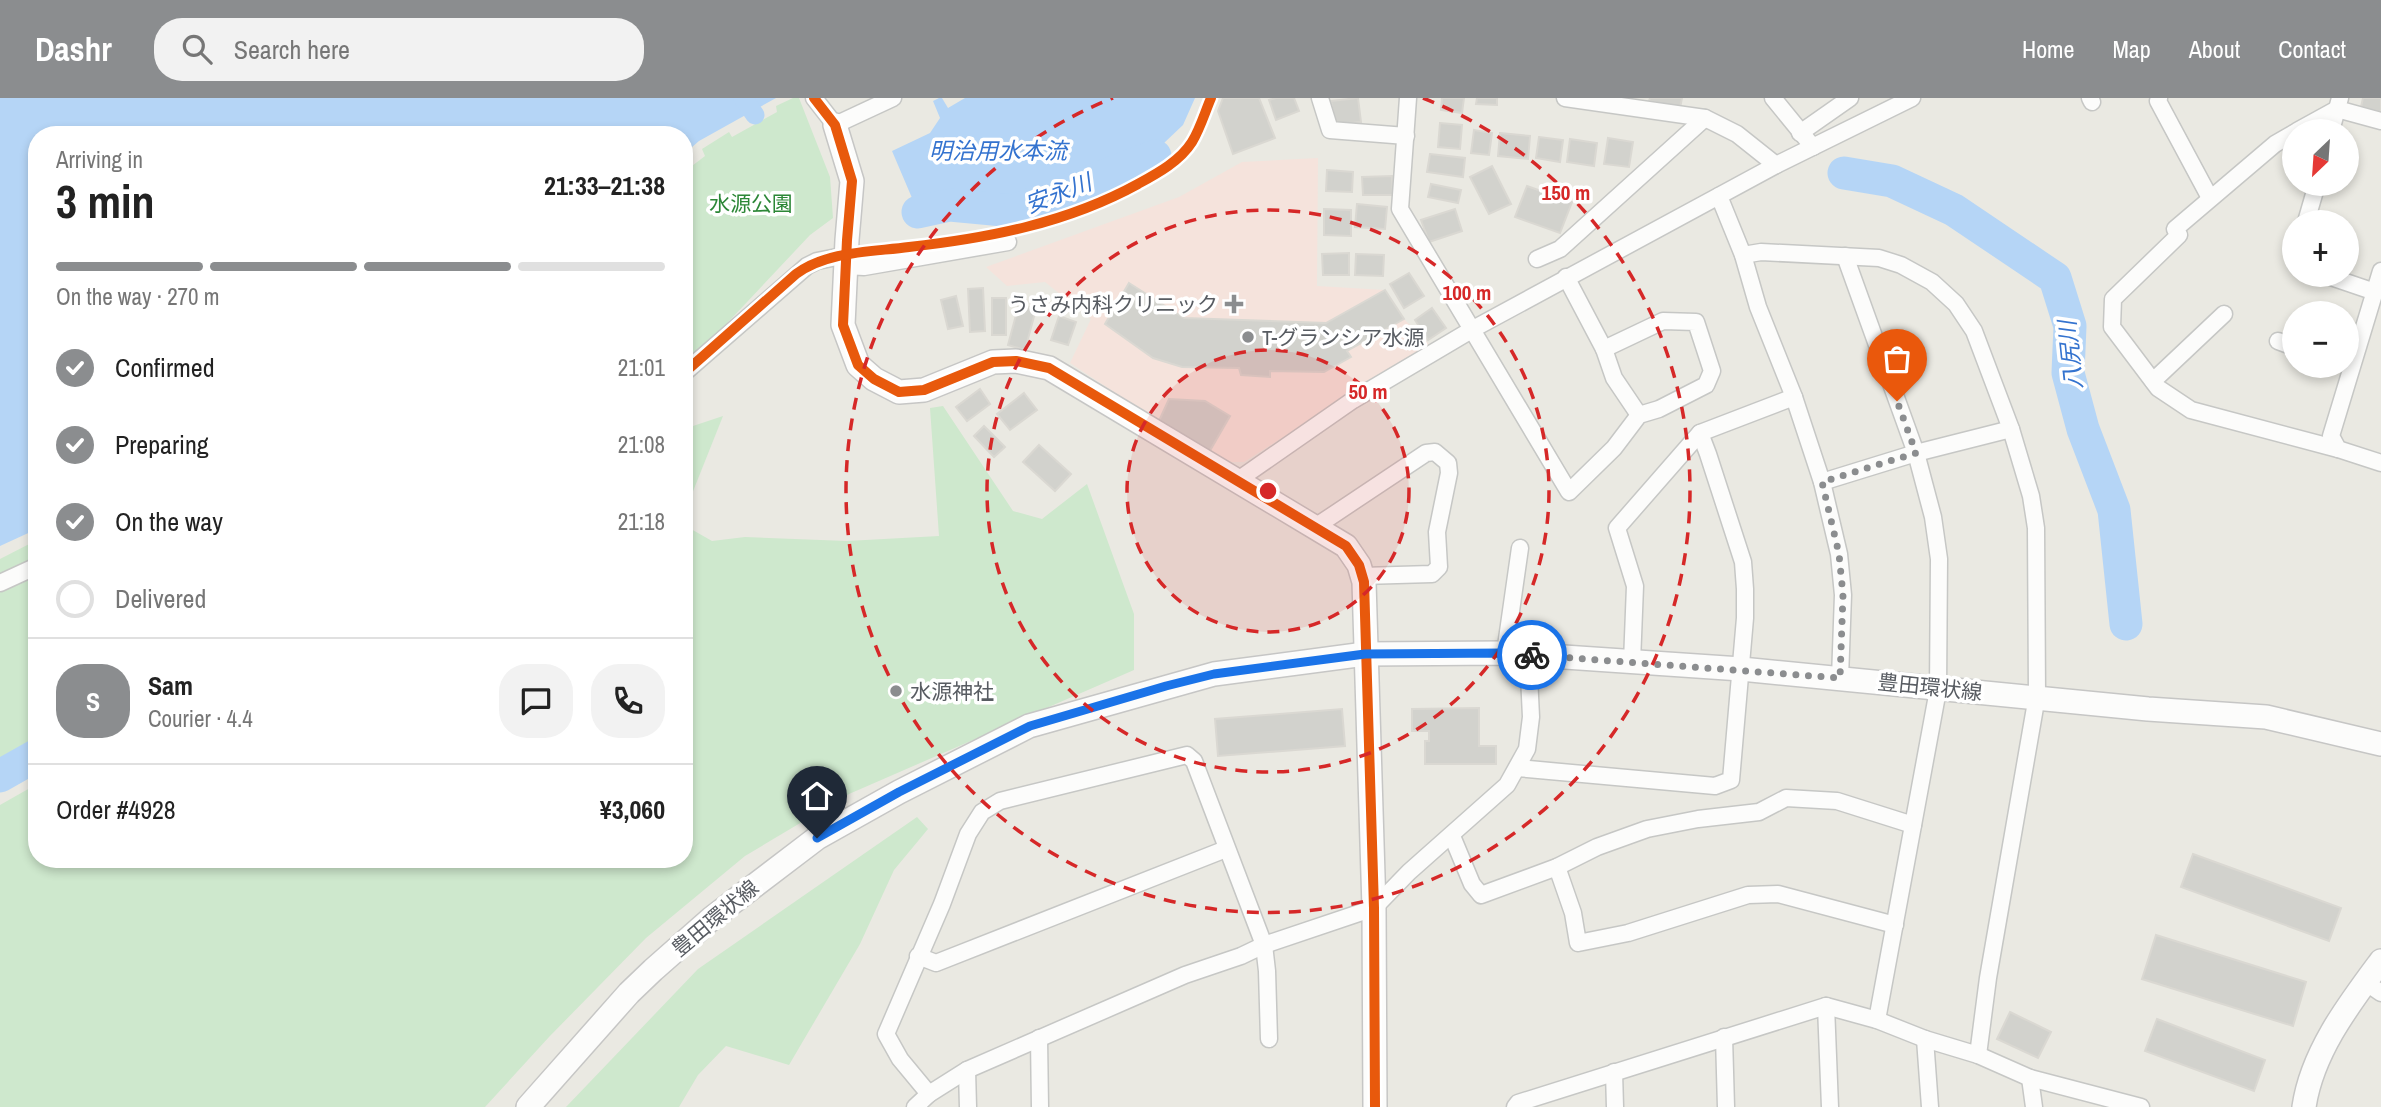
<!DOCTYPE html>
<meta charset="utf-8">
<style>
:root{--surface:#fff;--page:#f2f2f2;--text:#222;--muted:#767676;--line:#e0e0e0;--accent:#8b8d8f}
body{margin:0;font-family:"Archivo Narrow","Noto Sans JP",sans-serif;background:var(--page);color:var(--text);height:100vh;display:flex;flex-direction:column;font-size:26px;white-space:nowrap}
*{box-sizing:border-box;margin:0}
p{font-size:23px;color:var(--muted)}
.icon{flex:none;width:38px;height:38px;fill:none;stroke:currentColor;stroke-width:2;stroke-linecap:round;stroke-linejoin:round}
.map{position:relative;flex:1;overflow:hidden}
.drawer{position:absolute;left:28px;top:28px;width:665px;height:742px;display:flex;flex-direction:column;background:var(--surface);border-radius:28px;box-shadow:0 4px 10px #0003}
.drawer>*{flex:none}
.needle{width:46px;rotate:205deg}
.controls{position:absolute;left:2282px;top:21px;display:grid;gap:14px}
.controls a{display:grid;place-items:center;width:77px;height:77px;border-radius:50%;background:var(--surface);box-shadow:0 4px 10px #0003;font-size:35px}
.pin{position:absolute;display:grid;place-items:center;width:60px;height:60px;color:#fff;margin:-72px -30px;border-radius:50% 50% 50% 0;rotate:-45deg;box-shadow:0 0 7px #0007}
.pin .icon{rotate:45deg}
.courier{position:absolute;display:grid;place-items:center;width:70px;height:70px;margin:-35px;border:5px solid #1a73e8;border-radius:50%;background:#fff;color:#222;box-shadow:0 2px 9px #0007}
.head em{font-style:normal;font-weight:700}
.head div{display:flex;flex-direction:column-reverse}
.head{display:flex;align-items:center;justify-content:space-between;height:119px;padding:0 28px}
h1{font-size:46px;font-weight:700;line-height:52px}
.bar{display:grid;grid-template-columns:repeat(4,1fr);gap:10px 7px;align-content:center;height:84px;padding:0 28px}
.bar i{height:9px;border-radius:5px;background:var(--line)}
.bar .current{background:var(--accent)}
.bar p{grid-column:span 4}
.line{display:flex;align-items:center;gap:18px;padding:0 28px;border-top:2px solid var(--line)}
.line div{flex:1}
.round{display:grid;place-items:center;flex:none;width:74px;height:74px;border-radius:28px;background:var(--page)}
ol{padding:0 28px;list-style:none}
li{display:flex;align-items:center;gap:21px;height:77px}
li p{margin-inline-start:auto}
li .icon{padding:7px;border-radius:50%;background:var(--accent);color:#fff;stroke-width:4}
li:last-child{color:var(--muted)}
li i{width:38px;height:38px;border:4px solid var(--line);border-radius:50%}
header{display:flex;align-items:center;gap:42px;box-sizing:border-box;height:98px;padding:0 35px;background:var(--accent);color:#fff}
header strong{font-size:33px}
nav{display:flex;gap:38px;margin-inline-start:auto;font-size:24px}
.search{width:490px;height:63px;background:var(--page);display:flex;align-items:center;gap:18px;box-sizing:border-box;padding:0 24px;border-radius:28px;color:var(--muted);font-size:26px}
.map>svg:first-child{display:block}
.medical{fill:#f5e3dc}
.green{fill:#cee8cd}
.water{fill:#b5d5f6}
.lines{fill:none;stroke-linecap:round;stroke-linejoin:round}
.canal{stroke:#b5d5f6;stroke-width:19}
.river{stroke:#b5d5f6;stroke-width:33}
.building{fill:#d2d2cd;stroke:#dad8d2;stroke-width:2}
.street-casing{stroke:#c6c7c5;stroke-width:19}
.secondary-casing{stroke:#c6c6c5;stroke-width:26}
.street{stroke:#fcfcfb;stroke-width:16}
.secondary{stroke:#fcfcfb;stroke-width:23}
.cycleway-casing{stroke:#fff;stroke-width:15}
.cycleway{stroke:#e8590c;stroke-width:10}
.done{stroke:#8b8d8f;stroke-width:7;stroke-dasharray:0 12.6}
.route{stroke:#1a73e8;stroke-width:9}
.ring{fill:none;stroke:#d62828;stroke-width:3.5;stroke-dasharray:12 9}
.poi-dot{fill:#8b8d8f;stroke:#fff;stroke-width:2.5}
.labels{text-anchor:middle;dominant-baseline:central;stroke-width:7;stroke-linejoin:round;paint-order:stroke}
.park-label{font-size:21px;fill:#2c8737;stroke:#fff}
.poi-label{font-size:21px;fill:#585c62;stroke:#fff;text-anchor:start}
.street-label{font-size:21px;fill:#585c62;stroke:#fff}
.water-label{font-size:23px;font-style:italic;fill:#3473cf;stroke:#fff}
.centre{fill:#d62828;stroke:#fff;stroke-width:3.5}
.ring-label{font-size:21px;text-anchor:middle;font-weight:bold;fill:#d62828;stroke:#fff;stroke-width:7;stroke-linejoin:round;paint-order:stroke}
</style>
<header>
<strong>Dashr</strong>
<div class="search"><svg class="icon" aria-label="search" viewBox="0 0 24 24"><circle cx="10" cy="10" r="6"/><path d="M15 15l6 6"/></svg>Search here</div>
<nav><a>Home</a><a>Map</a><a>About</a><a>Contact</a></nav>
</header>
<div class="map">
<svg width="2381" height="1009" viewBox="0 0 2381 1009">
<rect width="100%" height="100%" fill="#eae9e2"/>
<path class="medical" d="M 1318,60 L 1317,188 L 1385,192 L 1404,221 L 1429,246 L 1244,364 L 1232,364 L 1208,356 L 1070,265 L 1091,221 L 1045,184 L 1007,188 L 986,169 L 1179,99 L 1242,64 Z"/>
<g class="green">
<path d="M 793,0 L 799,0 L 830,79 L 833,120 L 810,137 L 684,271 L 684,74 L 705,58 L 702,51 L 729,34 L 732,39 L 777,14 L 776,8 Z"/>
<path d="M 943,308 L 1013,413 L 1042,421 L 1087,386 L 1134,516 L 1134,572 L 849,696 L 745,758 L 646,840 L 549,939 L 485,1009 L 0,1009 L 0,707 L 37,686 L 37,761 L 684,761 L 684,427 L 712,443 L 745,439 L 847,443 L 939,438 L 930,310 Z"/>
<path d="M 723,318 L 684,416 L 684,331 Z"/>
<path d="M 37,442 L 37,665 L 0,685 L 0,461 Z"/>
<path d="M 917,719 L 928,731 L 894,772 L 860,846 L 789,967 L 726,948 L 698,977 L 679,1009 L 566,1009 L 698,871 Z"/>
</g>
<g class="water">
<path d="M 0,0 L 776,0 L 699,43 L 684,56 L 684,37 L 37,37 L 37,431 L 0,448 Z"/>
<path d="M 939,0 L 942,0 L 948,10 L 965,0 L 1195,0 L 1183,27 L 1164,45 L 1021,101 L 1000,106 L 961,99 L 941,99 L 915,107 L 892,53 L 930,35 L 940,20 L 933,3 Z"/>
</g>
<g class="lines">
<path class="canal" d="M 743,0 L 755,17"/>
<g class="river">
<path d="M 1844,75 L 1892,83 L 1954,112 L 2055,180 L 2070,228 L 2068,275 L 2083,331 L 2114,412 L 2126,526"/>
<path d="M 918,114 L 950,107 L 1014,113 L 1155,58"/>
<path d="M 0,678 L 37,657"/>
</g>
</g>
<g class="building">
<path d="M 1223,0 L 1259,0 L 1275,40 L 1233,56 L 1218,13 Z"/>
<path d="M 1276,0 L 1294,0 L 1299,13 L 1276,22 L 1269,2 Z"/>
<path d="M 1358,0 L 1361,24 L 1335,27 L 1331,3 Z"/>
<path d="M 1442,0 L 1464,0 L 1462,15 L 1441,12 Z"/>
<path d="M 1477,0 L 1497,0 L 1497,7 L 1476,6 Z"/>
<path d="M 1650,0 L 1682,0 L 1680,10 L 1649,3 Z"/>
<path d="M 2363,0 L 2381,0 L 2381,15 L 2361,9 Z"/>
<path d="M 1440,25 L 1462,27 L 1460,51 L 1438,49 Z"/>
<path d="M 1474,32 L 1492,35 L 1489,57 L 1471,55 Z"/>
<path d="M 1500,35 L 1530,38 L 1528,61 L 1498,58 Z"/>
<path d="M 1539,39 L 1563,42 L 1560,64 L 1536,60 Z"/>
<path d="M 1608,40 L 1633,44 L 1629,69 L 1604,66 Z"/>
<path d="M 1570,41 L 1597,45 L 1594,68 L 1567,64 Z"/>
<path d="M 1430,56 L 1465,60 L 1463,79 L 1427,74 Z"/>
<path d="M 1492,68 L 1511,106 L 1489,116 L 1470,79 Z"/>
<path d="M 1327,72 L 1353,74 L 1352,94 L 1326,93 Z"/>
<path d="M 1392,78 L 1393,97 L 1363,97 L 1362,79 Z"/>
<path d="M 1431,86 L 1461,92 L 1458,105 L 1428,99 Z"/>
<path d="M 1527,88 L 1572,104 L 1560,135 L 1515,119 Z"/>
<path d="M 1357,106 L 1387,109 L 1385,131 L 1355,129 Z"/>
<path d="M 1324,111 L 1351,112 L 1351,138 L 1324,137 Z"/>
<path d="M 1455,111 L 1462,133 L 1429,144 L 1421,122 Z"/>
<path d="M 1349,155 L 1349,177 L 1323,177 L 1322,156 Z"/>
<path d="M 1356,156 L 1384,157 L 1383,178 L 1355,177 Z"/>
<path d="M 1409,175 L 1424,198 L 1404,210 L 1390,186 Z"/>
<path d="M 1129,185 L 1184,220 L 1326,225 L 1385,192 L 1404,221 L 1347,253 L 1351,259 L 1324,274 L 1270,273 L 1270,279 L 1241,277 L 1239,270 L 1182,269 L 1153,260 L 1105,226 Z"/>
<path d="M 983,190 L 985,233 L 970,234 L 968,191 Z"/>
<path d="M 956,198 L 963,228 L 948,231 L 941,202 Z"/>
<rect x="992" y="200" width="14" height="37"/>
<path d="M 1019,206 L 1036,211 L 1025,252 L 1008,247 Z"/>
<path d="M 1432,210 L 1446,230 L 1428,242 L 1415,222 Z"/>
<path d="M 1059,218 L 1076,224 L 1068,247 L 1051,242 Z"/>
<path d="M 980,291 L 990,306 L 967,323 L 956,309 Z"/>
<path d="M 1024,295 L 1037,312 L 1010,332 L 997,316 Z"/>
<path d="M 1169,301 L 1205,303 L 1230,318 L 1208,356 L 1159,323 Z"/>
<path d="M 984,328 L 1005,349 L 994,359 L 974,338 Z"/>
<path d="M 1039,347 L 1071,376 L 1055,393 L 1023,364 Z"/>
<path d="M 1479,610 L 1479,648 L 1496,648 L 1496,666 L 1425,666 L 1425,643 L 1429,643 L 1429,633 L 1412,633 L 1412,611 Z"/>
<path d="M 1342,611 L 1345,648 L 1218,658 L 1215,621 Z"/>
<path d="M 2193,756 L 2341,810 L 2329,843 L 2181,789 Z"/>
<path d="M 2156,837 L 2306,884 L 2293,928 L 2142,881 Z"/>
<path d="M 2010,914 L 2051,934 L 2038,960 L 1997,941 Z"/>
<path d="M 2157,921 L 2265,962 L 2254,993 L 2145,953 Z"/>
</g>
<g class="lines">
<g class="street-casing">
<g id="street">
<path d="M 814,0 L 835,27 L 893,0"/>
<path d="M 1320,0 L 1330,32 L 1406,38"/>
<path d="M 1408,0 L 1400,111 L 1569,394 L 1614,350 L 1639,317 L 1659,311 L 1706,287 L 1712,273 L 1696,224 L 1663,223 L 1604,251 L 1566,179"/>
<path d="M 1565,0 L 1705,20 L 1737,36 L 1776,67"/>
<path d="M 1773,0 L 1813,49"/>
<path d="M 2090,0 L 2092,4"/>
<path d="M 2159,0 L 2158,3 L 2210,100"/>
<path d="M 2340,0 L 2337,11 L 2381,23"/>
<path d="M 2297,33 L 2337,11"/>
<path d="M 2331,33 L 2337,11"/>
<path d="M 1800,35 L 1850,0"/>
<path d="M 2294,35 L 2275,46 L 2175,131 L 2179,137 L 2113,201 L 2112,229 L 2158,290 L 2191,312 L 2338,351"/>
<path d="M 1719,98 L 1743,157 L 1758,209 L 1794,299 L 1822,384 L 1839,456 L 1843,497 L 1840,580"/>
<path d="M 2306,124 L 2317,86"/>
<path d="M 1743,157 L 1761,154 L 1879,160 L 1901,167 L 1932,184 L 1956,206 L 1974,233 L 2011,331 L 2031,398 L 2036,430 L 2037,598 L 1988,880 L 1978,957"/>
<path d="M 1845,158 L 1916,355 L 1933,419 L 1939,461 L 1938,592 L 1877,922"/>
<path d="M 1537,161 L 1560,151 L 1705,20"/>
<path d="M 845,168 L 864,169 L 1008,144"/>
<path d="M 2381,173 L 2331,338 L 2338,351 L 2381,365"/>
<path d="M 2325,177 L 2375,194"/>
<path d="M 2278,243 L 2294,249"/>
<path d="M 1604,251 L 1614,280 L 1639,317"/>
<path d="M 684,275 L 807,168 L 817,163 L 847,157"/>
<path d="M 2153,283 L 2224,216"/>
<path d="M 1238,382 L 1353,302 L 1473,231 L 1776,67 L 1912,0"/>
<path d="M 1822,384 L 1916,355 L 2011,331"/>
<path d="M 1315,429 L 1426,355 L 1435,354 L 1448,365 L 1449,375 L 1437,434 L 1439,469 L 1432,476 L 1362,478"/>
<path d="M 0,485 L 37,468"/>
<path d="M 1505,555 L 1520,450"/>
<path d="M 1632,564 L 1635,488 L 1617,430 L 1700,335 L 1794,299"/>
<path d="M 1517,670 L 1715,688 L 1731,682 L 1745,520 L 1745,491 L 1743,464 L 1708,356 L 1700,335"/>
<path d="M 1452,738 L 1472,786 L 1481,797 L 1557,769 L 1597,749 L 1647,731 L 1698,721 L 1759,714 L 1786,700 L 1837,703 L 1913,727"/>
<path d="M 1557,769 L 1573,815 L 1578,845 L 1628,835 L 1748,797 L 1778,796 L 1895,827"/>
<path d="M 918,858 L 936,865 L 1226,751"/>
<path d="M 2365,884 L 2381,895"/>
<path d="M 1826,908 L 1830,1009"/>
<path d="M 1724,939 L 1726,1009"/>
<path d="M 1039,940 L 1040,1009"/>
<path d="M 1925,941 L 1930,1009"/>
<path d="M 967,972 L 968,1009"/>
<path d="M 1614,974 L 1615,1009"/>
<path d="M 2030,980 L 2034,1009"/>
<path d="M 929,996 L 900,961 L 886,936 L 942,806 L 968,736 L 982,714 L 1000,703 L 1187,657 L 1194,663 L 1264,847 L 1267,873 L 1269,941"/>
<path d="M 915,1009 L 929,996 L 967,972 L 1123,904 L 1185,877 L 1241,858 L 1264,847 L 1374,810 L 1409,774 L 1507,687 L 1527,651 L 1531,619 L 1528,557"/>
<path d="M 1515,1009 L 1518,1005 L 1826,908 L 1877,922 L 1925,941 L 1978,957 L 2030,980 L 2141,1009"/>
</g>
</g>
<g class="secondary-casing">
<g id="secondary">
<path d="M 835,27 L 852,83 L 847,142 L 843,227 L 858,267 L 874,281 L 899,294 L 924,292 L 993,264 L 1016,263 L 1049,270 L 1346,448 L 1359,467 L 1364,484 L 1374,810 L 1375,1009"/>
<path d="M 528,1009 L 629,895 L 653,872 L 712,820 L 817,740 L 899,694 L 1029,628 L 1214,576 L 1365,556 L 1505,555 L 1741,571 L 2148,611 L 2266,619 L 2381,646"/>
<path d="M 2304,1009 C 2312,954 2349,906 2381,863"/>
</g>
</g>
<use href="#street" class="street"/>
<use href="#secondary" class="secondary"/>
<g class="cycleway-casing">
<g id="cycleway">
<path d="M 814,0 L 835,27 L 852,83 L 847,142 L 843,227 L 858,267 L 874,281 L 899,294 L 924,292 L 993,264 L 1016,263 L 1049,270 L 1346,448 L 1359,467 L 1364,484 L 1374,810 L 1375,1009"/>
<path d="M 684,275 L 796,176 C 827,153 872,154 909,149 C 989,140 1067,125 1138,86 C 1158,75 1180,63 1192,44 C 1200,31 1205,14 1211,0"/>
</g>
</g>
<use href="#cycleway" class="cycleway"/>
</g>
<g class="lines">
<path class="done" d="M 1532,557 L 1840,580 L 1843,497 L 1839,456 L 1822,384 L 1916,355 L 1897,303"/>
<path class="route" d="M 817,740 L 899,694 L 1030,628 L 1166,588 L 1214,576 L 1365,556 L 1505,555 L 1532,557"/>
</g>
<circle cx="1268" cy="393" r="141" fill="#d62828" fill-opacity=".12"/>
<g class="ring">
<circle cx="1268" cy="393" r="141"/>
<circle cx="1268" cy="393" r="281"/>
<path d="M1423 0A422 422 0 1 1 1113 0"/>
</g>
<g class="poi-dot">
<path d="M1230.5 195.5h7v7h7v7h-7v7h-7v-7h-7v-7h7z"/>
<circle cx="1248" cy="239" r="7"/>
<circle cx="896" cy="593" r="7"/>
</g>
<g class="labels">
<g class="park-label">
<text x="751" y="105">水源公園</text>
</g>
<g class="poi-label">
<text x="1218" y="206" text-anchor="end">うさみ内科クリニック</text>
<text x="1262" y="239">T-グランシア水源</text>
<text x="910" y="593">水源神社</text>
</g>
<g class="street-label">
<text transform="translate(1930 589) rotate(6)">豊田環状線</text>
<text transform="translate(715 820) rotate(-40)">豊田環状線</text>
</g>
<g class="water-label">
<text x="998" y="52">明治用水本流</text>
<text transform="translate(1058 95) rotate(-21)">安永川</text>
<text transform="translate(2070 257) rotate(-96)">八尻川</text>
</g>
</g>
<circle cx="1268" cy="393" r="10" class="centre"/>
<g class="ring-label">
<text x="1566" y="102">150 m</text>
<text x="1467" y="202">100 m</text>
<text x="1368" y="301">50 m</text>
</g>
</svg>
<div class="controls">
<a><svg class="needle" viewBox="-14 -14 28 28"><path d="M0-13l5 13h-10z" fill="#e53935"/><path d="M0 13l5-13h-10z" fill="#767676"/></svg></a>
<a>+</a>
<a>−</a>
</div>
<div class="pin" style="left:1897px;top:303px;background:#ea580c"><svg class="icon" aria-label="bag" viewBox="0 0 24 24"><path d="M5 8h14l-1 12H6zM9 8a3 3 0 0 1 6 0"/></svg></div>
<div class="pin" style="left:817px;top:740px;background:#1f2937"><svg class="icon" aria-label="home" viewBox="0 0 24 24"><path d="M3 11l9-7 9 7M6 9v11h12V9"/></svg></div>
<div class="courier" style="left:1532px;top:557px"><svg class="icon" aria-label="bike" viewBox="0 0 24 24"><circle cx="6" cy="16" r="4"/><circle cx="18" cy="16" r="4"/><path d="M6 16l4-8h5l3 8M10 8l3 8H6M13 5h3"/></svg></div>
<section class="drawer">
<div class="head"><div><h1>3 min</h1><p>Arriving in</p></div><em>21:33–21:38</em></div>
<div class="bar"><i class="current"></i><i class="current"></i><i class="current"></i><i></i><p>On the way · 270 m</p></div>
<ol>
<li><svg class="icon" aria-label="check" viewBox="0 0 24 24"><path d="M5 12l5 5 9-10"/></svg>Confirmed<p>21:01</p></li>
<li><svg class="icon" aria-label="check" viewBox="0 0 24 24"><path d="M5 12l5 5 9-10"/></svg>Preparing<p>21:08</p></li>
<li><svg class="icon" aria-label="check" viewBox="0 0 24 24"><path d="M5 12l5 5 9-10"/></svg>On the way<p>21:18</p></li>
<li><i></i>Delivered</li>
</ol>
<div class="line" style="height:126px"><b class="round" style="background:var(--accent);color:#fff">S</b><div><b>Sam</b><p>Courier · 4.4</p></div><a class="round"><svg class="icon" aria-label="chat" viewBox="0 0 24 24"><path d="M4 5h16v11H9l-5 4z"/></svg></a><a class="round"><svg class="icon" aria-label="phone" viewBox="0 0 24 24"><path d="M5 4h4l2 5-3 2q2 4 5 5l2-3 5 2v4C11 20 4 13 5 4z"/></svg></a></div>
<div class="line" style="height:91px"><div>Order #4928</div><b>¥3,060</b></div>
</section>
</div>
